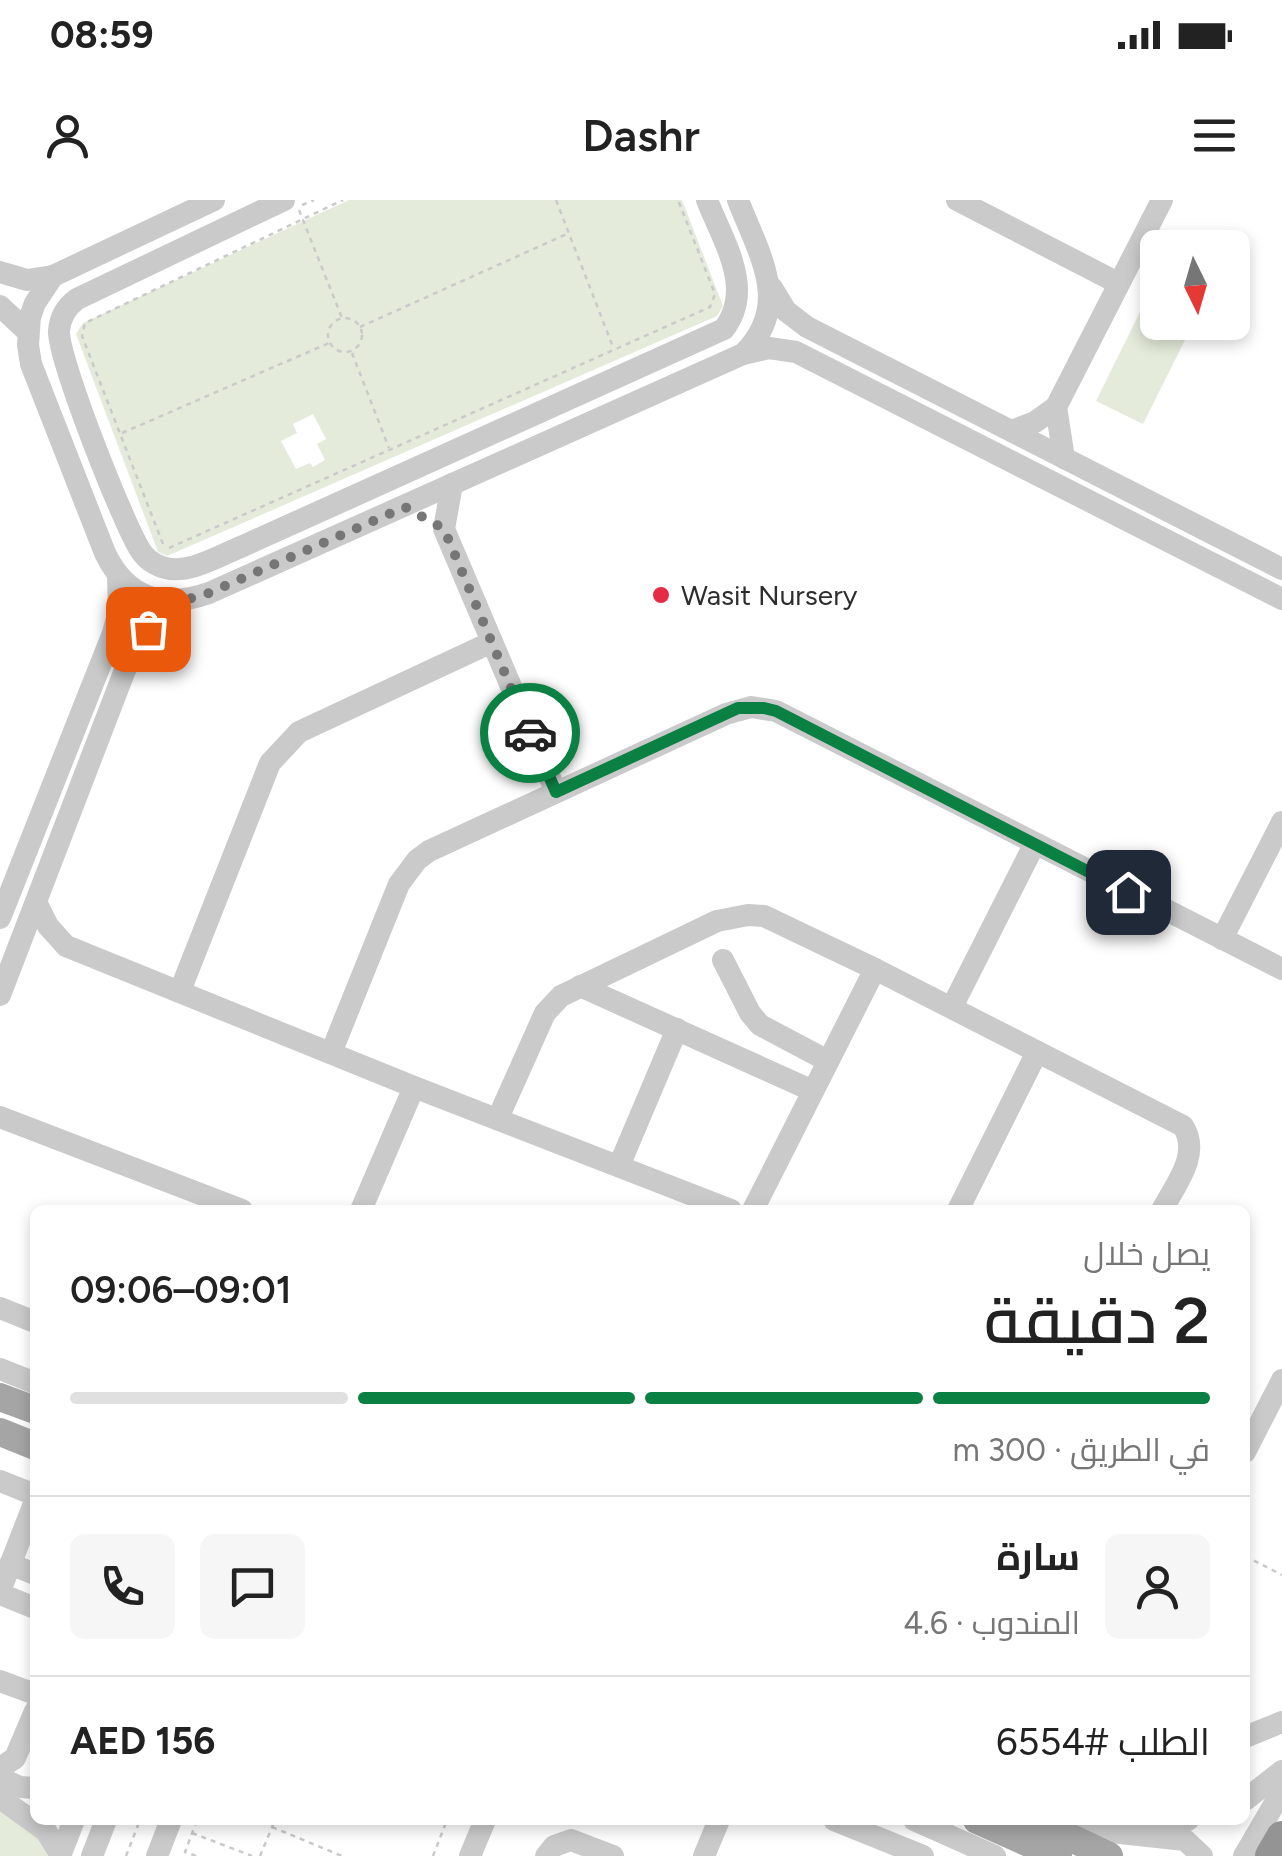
<!DOCTYPE html>
<html lang="ar">
<meta charset="utf-8">
<style>
:root{--surface:#fff;--page:#f6f6f6;--text:#222;--muted:#767676;--line:#e0e0e0;--accent:#0b8043}
body{margin:0;font-family:Figtree,Cairo,sans-serif;background:var(--page);color:var(--text);direction:rtl;height:100vh;display:flex;flex-direction:column;font-size:38px;white-space:nowrap}
*{box-sizing:border-box;margin:0}
p{font-size:32px;color:var(--muted)}
.icon{flex:none;width:55px;height:55px;fill:none;stroke:currentColor;stroke-width:2;stroke-linecap:round;stroke-linejoin:round}
.map{position:relative;flex:1;overflow:hidden;direction:ltr}
.panel{position:absolute;left:30px;top:1005px;width:1220px;height:620px;display:flex;flex-direction:column;background:var(--surface);border-radius:15px;box-shadow:0 5px 15px #0003;direction:rtl}
.panel>*{flex:none}
.needle{width:65px;rotate:175deg}
.controls{position:absolute;left:1140px;top:30px;display:grid;gap:20px}
.controls a{display:grid;place-items:center;width:110px;height:110px;border-radius:15px;background:var(--surface);box-shadow:0 5px 15px #0003;font-size:50px}
.pin{position:absolute;display:grid;place-items:center;width:85px;height:85px;color:#fff;margin:-42px;border-radius:20px;box-shadow:0 5px 15px #0006}
.courier{position:absolute;display:grid;place-items:center;width:100px;height:100px;margin:-50px;border:8px solid #0b8043;border-radius:50%;background:#fff;color:#222;box-shadow:0 2px 12px #0007}
.headline em{font-style:normal;font-weight:600}
.headline div{display:flex;flex-direction:column-reverse}
.headline{display:flex;align-items:center;justify-content:space-between;height:170px;padding:0 40px}
h1{font-size:65px;font-weight:600;line-height:75px}
.bar{display:grid;grid-template-columns:repeat(4,1fr);gap:15px 10px;align-content:center;height:120px;padding:0 40px}
.bar i{height:12px;border-radius:8px;background:var(--line)}
.bar .on{background:var(--accent)}
.bar p{grid-column:span 4}
.line{display:flex;align-items:center;gap:25px;padding:0 40px;border-top:2px solid var(--line)}
.line div{flex:1}
.round{display:grid;place-items:center;flex:none;width:105px;height:105px;border-radius:15px;background:var(--page)}
.status{display:flex;justify-content:space-between;align-items:center;height:70px;padding:0 50px;background:var(--surface);direction:ltr}
.status svg{height:28px;fill:currentColor}
header{display:flex;justify-content:space-between;align-items:center;height:130px;padding:0 40px;background:var(--surface);font-size:45px;font-weight:600}
.map>svg:first-child{display:block}
.green{fill:#e4ebda;fill-rule:evenodd}
.lines{fill:none;stroke-linecap:round;stroke-linejoin:round}
.path{stroke:#cacaca;stroke-width:2.5;stroke-dasharray:5 5;stroke-linecap:butt}
.minor{stroke:#cacaca;stroke-width:22}
.major{stroke:#a5a5a5;stroke-width:28}
.highway{stroke:#949494;stroke-width:32}
.done{stroke:#767676;stroke-width:10;stroke-dasharray:0 18}
.route{stroke:#0b8043;stroke-width:12}
.poi-dot{fill:#e62c44;stroke:#fff;stroke-width:4}
.labels{text-anchor:middle;dominant-baseline:central;stroke-width:10;stroke-linejoin:round;paint-order:stroke}
.poi-label{font-size:28px;fill:#2d2d2d;stroke:#fff;text-anchor:start}
</style>
<div class="status"><b>08:59</b><svg viewBox="0 0 49 12"><path d="M0 12V9h3v3zM5 12V6h3v6zM10 12V3h3v9zM15 12V0h3v12zM26 1h20v11H26zM47 4h2v5h-2z"/></svg></div>
<header><svg class="icon" aria-label="menu" viewBox="0 0 24 24"><path d="M4 6h16M4 12h16M4 18h16"/></svg>Dashr<svg class="icon" aria-label="person" viewBox="0 0 24 24"><circle cx="12" cy="8" r="4"/><path d="M4 21q1-7 8-7t8 7"/></svg></header>
<div class="map">
<svg width="1282" height="1656" viewBox="0 0 1282 1656">
<rect width="100%" height="100%" fill="#fff"/>
<g class="green">
<path d="M 349,0 L 682,0 L 723,106 L 717,116 L 167,356 L 158,352 L 76,134 L 83,123 ZM 313,214 L 326,239 L 317,244 L 325,260 L 313,267 L 310,263 L 296,269 L 281,241 L 297,233 L 293,224 Z"/>
<path d="M 1141,110 L 1157,119 L 1158,122 L 1166,123 L 1188,134 L 1143,224 L 1096,201 Z"/>
<path d="M 0,1608 L 42,1638 L 48,1656 L 0,1656 Z"/>
</g>
<g class="lines">
<g class="path">
<path d="M 556,0 L 613,147"/>
<path d="M 302,5 L 314,0"/>
<path d="M 299,10 L 342,118"/>
<circle cx="345" cy="135" r="17"/>
<path d="M 360,127 L 569,33"/>
<path d="M 352,153 L 389,248"/>
<path d="M 122,233 L 329,143"/>
<path d="M 163,344 L 82,136 L 85,123 L 343,0"/>
<path d="M 169,348 L 710,107 L 715,94 L 678,0"/>
<path d="M 1245,1356 L 1282,1375"/>
<path d="M 272,1627 L 342,1656"/>
<path d="M 192,1633 L 252,1656"/>
<path d="M 126,1656 L 140,1620"/>
<path d="M 196,1656 L 185,1652 L 197,1620"/>
<path d="M 260,1656 L 275,1620"/>
<path d="M 433,1656 L 447,1620"/>
</g>
<g class="minor">
<path d="M 214,0 L 53,76 L 35,103 L 30,117 L 28,145 L 31,164 L 105,353 C 127,399 163,409 209,393 L 743,154 C 793,105 759,55 738,0"/>
<path d="M 284,0 L 77,99 C 66,107 60,117 59,131 C 58,159 122,320 139,348 C 144,357 153,364 162,367 C 188,376 220,355 243,346 L 724,129 C 755,89 723,41 707,0"/>
<path d="M 957,0 L 1118,83"/>
<path d="M 0,72 L 27,80 L 53,76"/>
<path d="M 772,88 L 786,111 L 807,127 L 1282,369"/>
<path d="M 0,106 L 28,132"/>
<path d="M 743,154 L 769,148 L 796,152 L 1282,399"/>
<path d="M 1056,207 L 1064,258"/>
<path d="M 1012,231 L 1035,222 L 1056,207 L 1162,0"/>
<path d="M 452,284 L 444,329 L 556,592"/>
<path d="M 36,702 L 48,726 L 66,746 L 414,887 L 731,1010"/>
<path d="M 0,718 L 113,433 L 119,411 L 118,376"/>
<path d="M 1222,739 L 1282,622"/>
<path d="M 723,760 L 750,813 L 760,825 L 828,861"/>
<path d="M 580,786 L 813,891"/>
<path d="M 180,791 L 270,563 L 299,532 L 492,442"/>
<path d="M 0,795 L 125,470 L 148,429 L 178,402"/>
<path d="M 952,807 L 1034,645"/>
<path d="M 331,853 L 399,684 L 417,660 L 429,651 L 726,514 L 751,507 L 776,511 L 1282,769"/>
<path d="M 0,917 L 242,1010"/>
<path d="M 498,918 L 545,813 L 561,796 L 717,721 L 748,715 L 764,716 L 875,769 L 1183,926 C 1201,954 1176,984 1162,1010"/>
<path d="M 619,966 L 677,829"/>
<path d="M 361,1010 L 414,887"/>
<path d="M 753,1010 L 875,769"/>
<path d="M 958,1010 L 1037,852"/>
<path d="M 0,1108 L 35,1122"/>
<path d="M 0,1169 L 35,1183"/>
<path d="M 1245,1252 L 1282,1180"/>
<path d="M 0,1281 L 35,1295"/>
<path d="M 10,1364 L 35,1374"/>
<path d="M 0,1391 L 35,1301"/>
<path d="M 0,1394 L 35,1408"/>
<path d="M 0,1481 L 35,1494"/>
<path d="M 1245,1537 L 1282,1522"/>
<path d="M 0,1568 L 15,1558 L 35,1511"/>
<path d="M 0,1578 L 20,1587 L 35,1588"/>
<path d="M 0,1598 L 46,1631 L 60,1654"/>
<path d="M 1245,1600 L 1282,1571"/>
<path d="M 834,1620 L 923,1656"/>
<path d="M 914,1620 L 995,1656"/>
<path d="M 1082,1620 L 1111,1632 L 1185,1640 L 1202,1656"/>
<path d="M 1147,1625 L 1188,1620"/>
<path d="M 60,1656 L 74,1620"/>
<path d="M 92,1656 L 106,1620"/>
<path d="M 157,1656 L 171,1620"/>
<path d="M 470,1656 L 485,1620"/>
<path d="M 546,1656 L 554,1646 L 571,1640 L 613,1656"/>
<path d="M 704,1656 L 719,1620"/>
<path d="M 1244,1656 L 1282,1591"/>
</g>
<g class="major">
<path d="M 0,1197 L 35,1210"/>
<path d="M 0,1232 L 35,1246"/>
<path d="M 977,1620 L 1058,1656"/>
<path d="M 1033,1620 L 1109,1656"/>
</g>
<path class="highway" d="M 1271,1656 L 1282,1637"/>
</g>
<g class="lines">
<path class="done" d="M 148,429 L 178,402 L 209,393 L 405,307 L 444,329 L 530,533"/>
<path class="route" d="M 530,533 L 556,592 L 738,508 L 764,508 L 776,511 L 1128,692"/>
</g>
<circle class="poi-dot" cx="661" cy="395" r="10"/>
<g class="labels">
<g class="poi-label">
<text x="681" y="395">Wasit Nursery</text>
</g>
</g>
</svg>
<div class="controls">
<a><svg class="needle" viewBox="-14 -14 28 28"><path d="M0-13l5 13h-10z" fill="#e53935"/><path d="M0 13l5-13h-10z" fill="#767676"/></svg></a>
</div>
<div class="pin" style="left:148px;top:429px;background:#ea580c"><svg class="icon" aria-label="bag" viewBox="0 0 24 24"><path d="M5 8h14l-1 12H6zM9 8a3 3 0 0 1 6 0"/></svg></div>
<div class="pin" style="left:1128px;top:692px;background:#1f2937"><svg class="icon" aria-label="home" viewBox="0 0 24 24"><path d="M3 11l9-7 9 7M6 9v11h12V9"/></svg></div>
<div class="courier" style="left:530px;top:533px"><svg class="icon" aria-label="car" viewBox="0 0 24 24"><path d="M5 17H2v-5l4-1 3-4h7l3 4 3 1v5h-3M9 17h6M6 11h13"/><circle cx="7" cy="17" r="2"/><circle cx="17" cy="17" r="2"/></svg></div>
<section class="panel">
<div class="headline"><div><h1>2 دقيقة</h1><p>يصل خلال</p></div><em>09:01–09:06</em></div>
<div class="bar"><i class="on"></i><i class="on"></i><i class="on"></i><i></i><p>في الطريق · 300 m</p></div>
<div class="line" style="height:180px"><a class="round"><svg class="icon" aria-label="person" viewBox="0 0 24 24"><circle cx="12" cy="8" r="4"/><path d="M4 21q1-7 8-7t8 7"/></svg></a><div><b>سارة</b><p>المندوب · 4.6</p></div><a class="round"><svg class="icon" aria-label="chat" viewBox="0 0 24 24"><path d="M4 5h16v11H9l-5 4z"/></svg></a><a class="round"><svg class="icon" aria-label="phone" viewBox="0 0 24 24"><path d="M5 4h4l2 5-3 2q2 4 5 5l2-3 5 2v4C11 20 4 13 5 4z"/></svg></a></div>
<div class="line" style="height:130px"><div>الطلب #6554</div><b>AED 156</b></div>
</section>
</div>
